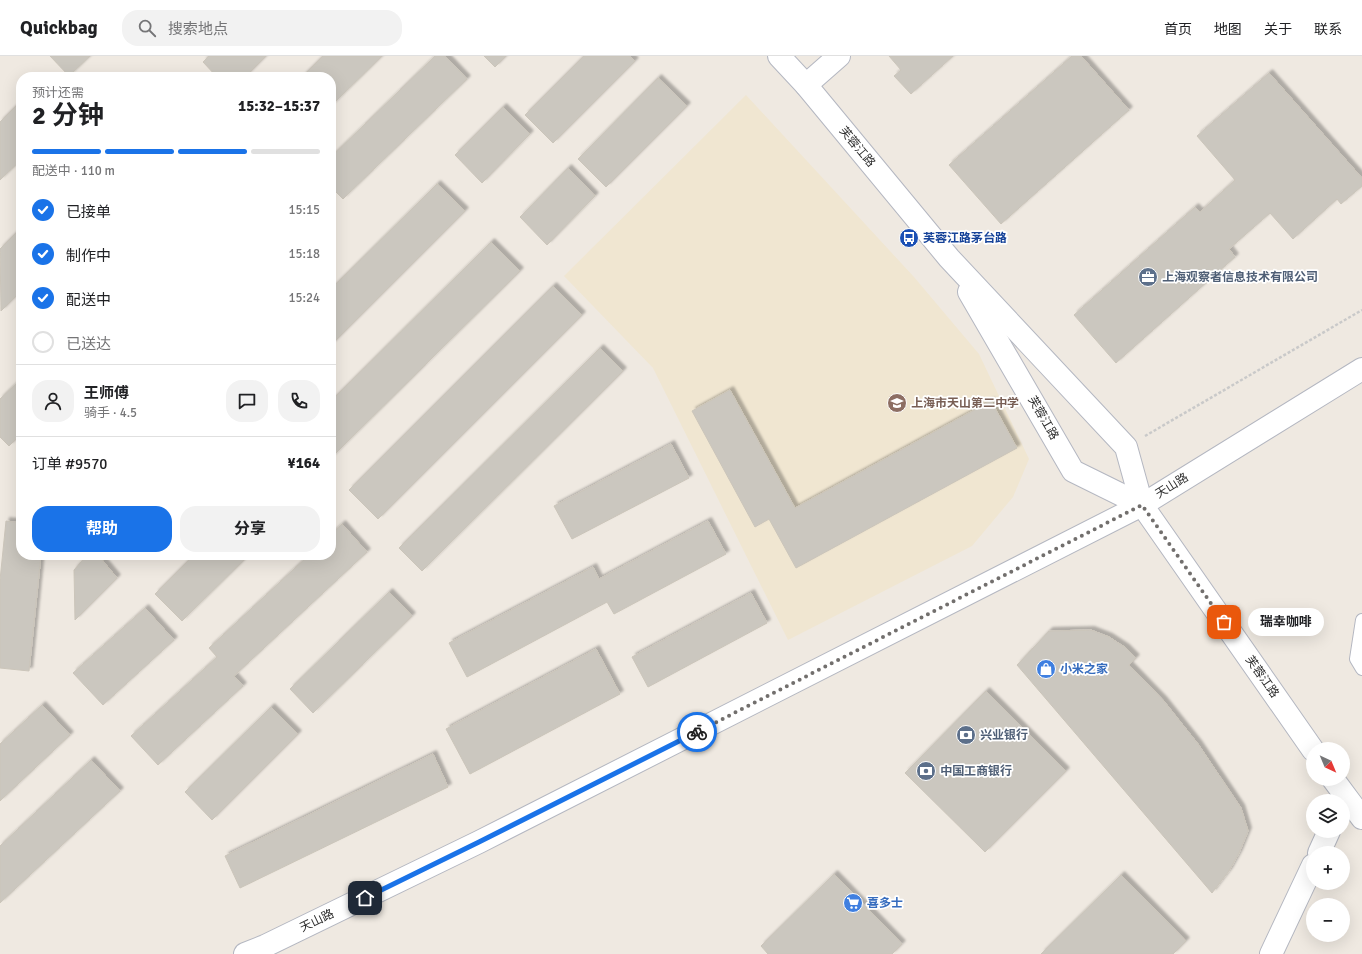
<!DOCTYPE html>
<html lang="zh">
<meta charset="utf-8">
<style>
:root{--surface:#fff;--page:#f2f2f2;--text:#202124;--muted:#757577;--line:#e0e0e0;--accent:#1a73e8}
body{margin:0;font-family:Signika,"Noto Sans SC",sans-serif;background:var(--page);color:var(--text);height:100vh;display:flex;flex-direction:column;font-size:15px;white-space:nowrap}
*{box-sizing:border-box;margin:0}
p{font-size:13px;color:var(--muted)}
.icon{flex:none;width:22px;height:22px;fill:none;stroke:currentColor;stroke-width:2;stroke-linecap:round;stroke-linejoin:round}
.map{position:relative;flex:1;overflow:hidden}
.drawer{position:absolute;left:16px;top:16px;width:320px;height:488px;display:flex;flex-direction:column;background:var(--surface);border-radius:16px;box-shadow:0 4px 16px #0002}
.drawer>*{flex:none}
.needle{width:26px;rotate:136deg}
.fabs{position:absolute;left:1306px;top:686px;display:grid;gap:8px}
.fabs a{display:grid;place-items:center;width:44px;height:44px;border-radius:50%;background:var(--surface);box-shadow:0 4px 16px #0002;font-size:20px}
.pin{position:absolute;display:grid;place-items:center;width:34px;height:34px;color:#fff;margin:-17px;border-radius:8px;box-shadow:0 2px 6px #0006}
.courier{position:absolute;display:grid;place-items:center;width:40px;height:40px;margin:-20px;border:3px solid #1a73e8;border-radius:50%;background:#fff;color:#222;box-shadow:0 1px 5px #0007}
.bubble{position:absolute;height:28px;border-radius:14px;background:var(--surface);box-shadow:0 4px 16px #0002;font-size:13px;font-weight:700;line-height:28px;text-align:center}
.headline em{font-style:normal;font-weight:700}
.headline div{display:flex;flex-direction:column-reverse}
.headline{display:flex;align-items:center;justify-content:space-between;height:68px;padding:0 16px}
h1{font-size:26px;font-weight:700;line-height:30px}
.bar{display:grid;grid-template-columns:repeat(4,1fr);gap:6px 4px;align-content:center;height:48px;padding:0 16px}
.bar i{height:5px;border-radius:3px;background:var(--line)}
.bar .current{background:var(--accent)}
.bar p{grid-column:span 4}
.line{display:flex;align-items:center;gap:10px;padding:0 16px;border-top:1px solid var(--line)}
.line div{flex:1}
.round{display:grid;place-items:center;flex:none;width:42px;height:42px;border-radius:16px;background:var(--page)}
ol{padding:0 16px;list-style:none}
li{display:flex;align-items:center;gap:12px;height:44px}
li p{margin-inline-start:auto}
li .icon{padding:4px;border-radius:50%;background:var(--accent);color:#fff;stroke-width:4}
li:last-child{color:var(--muted)}
li i{width:22px;height:22px;border:2px solid var(--line);border-radius:50%}
.cta{display:flex;gap:8px;margin-top:auto;padding:8px 16px}
.cta a{flex:1;height:46px;border-radius:16px;background:var(--accent);color:#fff;font-size:16px;font-weight:700;line-height:46px;text-align:center}
.cta a+a{background:var(--page);color:var(--text)}
header{display:flex;align-items:center;gap:24px;box-sizing:border-box;height:56px;padding:0 20px;background:var(--surface);border-bottom:1px solid var(--line)}
header strong{font-size:19px}
nav{display:flex;gap:22px;margin-inline-start:auto;font-size:14px}
.search{width:280px;height:36px;background:var(--page);display:flex;align-items:center;gap:10px;box-sizing:border-box;padding:0 14px;border-radius:16px;color:var(--muted);font-size:15px}
.map>svg:first-child{display:block}
.education{fill:#f0e6d1}
.building{fill:#cbc7bf;stroke:#cbc5ba;filter:url(#shadow)}
.lines{fill:none;stroke-linecap:round;stroke-linejoin:round}
.service-casing{stroke:#b4b7c1;stroke-width:14}
.tertiary-casing{stroke:#b4b7c1;stroke-width:24}
.secondary-casing{stroke:#b4b7c1;stroke-width:24}
.path{stroke:#c9c9c9;stroke-width:2.5;stroke-dasharray:3 2;stroke-linecap:butt}
.service{stroke:#fff;stroke-width:12}
.tertiary{stroke:#fff;stroke-width:22}
.secondary{stroke:#fff;stroke-width:22}
.done{stroke:#726f6d;stroke-width:4;stroke-dasharray:0 7.2}
.route{stroke:#1a73e8;stroke-width:5}
.labels{text-anchor:middle;dominant-baseline:central;stroke-width:3.5;stroke-linejoin:round;paint-order:stroke}
.street-label{font-size:12px;fill:#2e2e2e;stroke:#fff}
.transit-label{font-size:12px;font-weight:bold;fill:#164399;stroke:#fff;text-anchor:start}
.service-label{font-size:12px;font-weight:bold;fill:#4e5e75;stroke:#fff;text-anchor:start}
.education-label{font-size:12px;font-weight:bold;fill:#785e54;stroke:#fff;text-anchor:start}
.shop-label{font-size:12px;font-weight:bold;fill:#366cbe;stroke:#fff;text-anchor:start}
</style>
<header>
<strong>Quickbag</strong>
<div class="search"><svg class="icon" aria-label="search" viewBox="0 0 24 24"><circle cx="10" cy="10" r="6"/><path d="M15 15l6 6"/></svg>搜索地点</div>
<nav><a>首页</a><a>地图</a><a>关于</a><a>联系</a></nav>
</header>
<div class="map">
<svg width="1362" height="898" viewBox="0 0 1362 898">
<defs>
<filter id="shadow"><feDropShadow dx="3.5" dy="-3.5" stdDeviation="1" flood-color="#0004"/></filter>
</defs>
<rect width="100%" height="100%" fill="#efe9e1"/>
<path class="education" d="M 746,39 L 914,221 L 979,298 L 1029,403 L 1013,441 L 972,490 L 788,584 L 653,312 L 564,220 Z"/>
<g class="building">
<path d="M 50,0 L 90,0 L 69,20 Z"/>
<path d="M 209,0 L 266,0 L 245,21 L 217,21 L 203,6 Z"/>
<path d="M 323,0 L 382,0 L 331,50 L 331,21 L 302,21 Z"/>
<path d="M 435,0 L 445,0 L 467,23 L 343,143 L 331,131 L 331,101 Z"/>
<path d="M 484,0 L 506,0 L 495,11 Z"/>
<path d="M 584,0 L 629,0 L 635,5 L 553,87 L 525,59 Z"/>
<path d="M 889,0 L 953,0 L 911,38 L 894,20 L 901,14 Z"/>
<path d="M 1072,0 L 1081,0 L 1129,54 L 1001,168 L 949,109 Z"/>
<path d="M 1269,17 L 1362,122 L 1362,130 L 1341,148 L 1337,143 L 1293,183 L 1270,157 L 1229,193 L 1235,201 L 1116,307 L 1074,259 L 1195,151 L 1200,156 L 1235,124 L 1197,80 Z"/>
<path d="M 658,22 L 687,50 L 606,131 L 578,103 Z"/>
<path d="M 21,45 L 21,104 L 0,124 L 0,66 Z"/>
<path d="M 503,51 L 530,78 L 482,127 L 455,99 Z"/>
<path d="M 568,112 L 595,140 L 547,189 L 520,161 Z"/>
<path d="M 437,128 L 465,155 L 331,289 L 331,233 Z"/>
<path d="M 21,172 L 21,235 L 1,255 L 0,193 Z"/>
<path d="M 491,186 L 520,215 L 331,402 L 331,345 Z"/>
<path d="M 553,230 L 582,259 L 378,463 L 349,434 Z"/>
<path d="M 600,292 L 623,315 L 422,515 L 399,492 Z"/>
<path d="M 21,323 L 21,378 L 9,390 L 0,381 L 0,343 Z"/>
<path d="M 730,334 L 795,452 L 991,345 L 1017,392 L 796,512 L 769,463 L 755,471 L 692,355 Z"/>
<path d="M 671,388 L 689,422 L 572,483 L 554,450 Z"/>
<path d="M 6,465 L 21,467 L 21,499 L 41,499 L 29,615 L 0,612 L 0,524 Z"/>
<path d="M 708,465 L 726,498 L 614,558 L 607,546 L 467,621 L 449,587 L 593,511 L 599,523 Z"/>
<path d="M 342,468 L 367,496 L 234,620 L 243,630 L 158,709 L 131,680 L 217,601 L 209,592 L 309,499 L 331,499 L 331,478 Z"/>
<path d="M 87,499 L 98,499 L 117,522 L 75,564 L 74,514 Z"/>
<path d="M 194,499 L 249,499 L 182,565 L 155,538 Z"/>
<path d="M 389,536 L 412,560 L 313,657 L 290,633 Z"/>
<path d="M 751,537 L 767,567 L 648,631 L 632,601 Z"/>
<path d="M 145,552 L 174,584 L 103,649 L 73,617 Z"/>
<path d="M 1091,574 L 1109,581 L 1126,592 L 1136,602 L 1129,609 L 1163,644 L 1198,688 L 1241,752 L 1248,775 L 1239,797 L 1229,815 L 1212,837 L 1017,609 L 1049,575 Z"/>
<path d="M 596,593 L 620,638 L 470,718 L 446,673 Z"/>
<path d="M 986,635 L 1066,715 L 985,796 L 905,717 Z"/>
<path d="M 42,649 L 70,679 L 0,745 L 0,688 Z"/>
<path d="M 271,651 L 298,678 L 212,764 L 185,736 Z"/>
<path d="M 433,698 L 448,731 L 240,832 L 225,800 Z"/>
<path d="M 91,704 L 120,735 L 0,847 L 0,790 Z"/>
<path d="M 834,818 L 902,888 L 892,898 L 768,898 L 761,890 Z"/>
<path d="M 1121,819 L 1186,885 L 1173,898 L 1041,898 Z"/>
</g>
<g class="lines">
<g class="service-casing">
<path id="service" d="M 1362,564 L 1356,603 L 1362,613"/>
</g>
<g class="tertiary-casing">
<g id="tertiary">
<path d="M 779,0 L 806,29 L 949,202 L 1126,391 L 1142,449 L 1313,694"/>
<path d="M 806,29 L 839,0"/>
<path d="M 969,236 L 1073,415 L 1142,449"/>
<path d="M 1333,723 L 1362,762"/>
<path d="M 1319,797 L 1329,775"/>
<path d="M 1271,898 L 1313,809"/>
</g>
</g>
<g class="secondary-casing">
<path id="secondary" d="M 245,898 L 265,890 L 479,786 L 1142,449 L 1362,313"/>
</g>
<path class="path" d="M 1145,380 L 1362,254"/>
<use href="#service" class="service"/>
<use href="#tertiary" class="tertiary"/>
<use href="#secondary" class="secondary"/>
</g>
<g class="lines">
<path class="done" d="M 697,676 L 1142,449 L 1224,566"/>
<path class="route" d="M 365,842 L 479,786 L 697,676"/>
</g>
<defs>
<g id="bus-disc" transform="scale(1)"><circle r="9.5" fill="#1a4fb4" stroke="#fff"/><path d="M-5-6H5V4H4V6H2V4H-2V6H-4V4H-5ZM-3.5-4V0h7V-4ZM-3.5 1.2v1.5H-2V1.2ZM2 1.2v1.5H3.5V1.2Z" fill="#fff"/></g>
<g id="office-disc" transform="scale(1)"><circle r="9.5" fill="#5c6f8a" stroke="#fff"/><path d="M-6-3h4V-5.5h4V-3h4V5H-6ZM-1-4.5V-3h2v-1.5ZM-6 0V1H6V0Z" fill="#fff"/></g>
<g id="school-disc" transform="scale(1)"><circle r="9.5" fill="#8d6e63" stroke="#fff"/><path d="M0-5L7-2L0 1L-7-2ZM-4 1L0 2.5L4 1V4Q0 6-4 4Z" fill="#fff"/></g>
<g id="shop-disc" transform="scale(1)"><circle r="9.5" fill="#3f7fe0" stroke="#fff"/><path d="M-5-2.5h2.3a2.7 3.5 0 0 1 5.4 0H5L5.5 6h-11ZM-1.5-2.5h3a1.5 2.3 0 0 0-3 0Z" fill="#fff"/></g>
<g id="bank-disc" transform="scale(1)"><circle r="9.5" fill="#5c6f8a" stroke="#fff"/><path d="M-6-4H6V4H-6ZM0-2.3a2.3 2.3 0 1 0 0 4.6a2.3 2.3 0 1 0 0-4.6Z" fill="#fff"/></g>
<g id="supermarket-disc" transform="scale(1)"><circle r="9.5" fill="#3f7fe0" stroke="#fff"/><path d="M-6-5.5h2.5l.6 2H6L4.5 2H-2.5L-4.4-4H-6ZM-1.5 3.2a1.3 1.3 0 1 0 .1 0ZM3 3.2a1.3 1.3 0 1 0 .1 0Z" fill="#fff"/></g>
</defs>
<g fill-rule="evenodd">
<use href="#bus-disc" x="909" y="182"/>
<use href="#office-disc" x="1148" y="221"/>
<use href="#school-disc" x="897" y="347"/>
<use href="#shop-disc" x="1046" y="613"/>
<use href="#bank-disc" x="966" y="679"/>
<use href="#bank-disc" x="926" y="715"/>
<use href="#supermarket-disc" x="853" y="847"/>
</g>
<g class="labels">
<g class="street-label">
<text transform="translate(857 91) rotate(50)">芙蓉江路</text>
<text transform="translate(1043 362) rotate(60)">芙蓉江路</text>
<text transform="translate(1172 430) rotate(-32)">天山路</text>
<text transform="translate(1262 621) rotate(55)">芙蓉江路</text>
<text transform="translate(317 865) rotate(-26)">天山路</text>
</g>
<g class="transit-label">
<text x="923" y="182">芙蓉江路茅台路</text>
</g>
<g class="service-label">
<text x="1162" y="221">上海观察者信息技术有限公司</text>
<text x="980" y="679">兴业银行</text>
<text x="940" y="715">中国工商银行</text>
</g>
<g class="education-label">
<text x="911" y="347">上海市天山第二中学</text>
</g>
<g class="shop-label">
<text x="1060" y="613">小米之家</text>
<text x="867" y="847">喜多士</text>
</g>
</g>
</svg>
<div class="fabs">
<a><svg class="needle" viewBox="-14 -14 28 28"><path d="M0-13l5 13h-10z" fill="#e53935"/><path d="M0 13l5-13h-10z" fill="#757577"/></svg></a>
<a><svg class="icon" aria-label="layers" viewBox="0 0 24 24"><path d="M12 4l9 5-9 5-9-5zM3 14l9 5 9-5"/></svg></a>
<a>+</a>
<a>−</a>
</div>
<div class="pin" style="left:1224px;top:566px;background:#ea580c"><svg class="icon" aria-label="bag" viewBox="0 0 24 24"><path d="M5 8h14l-1 12H6zM9 8a3 3 0 0 1 6 0"/></svg></div>
<div class="pin" style="left:365px;top:842px;background:#1f2937"><svg class="icon" aria-label="home" viewBox="0 0 24 24"><path d="M3 11l9-7 9 7M6 9v11h12V9"/></svg></div>
<div class="courier" style="left:697px;top:676px"><svg class="icon" aria-label="bike" viewBox="0 0 24 24"><circle cx="6" cy="16" r="4"/><circle cx="18" cy="16" r="4"/><path d="M6 16l4-8h5l3 8M10 8l3 8H6M13 5h3"/></svg></div>
<div class="bubble" style="left:1248px;top:552px;width:76px">瑞幸咖啡</div>
<section class="drawer">
<div class="headline"><div><h1>2 分钟</h1><p>预计还需</p></div><em>15:32–15:37</em></div>
<div class="bar"><i class="current"></i><i class="current"></i><i class="current"></i><i></i><p>配送中 · 110 m</p></div>
<ol>
<li><svg class="icon" aria-label="check" viewBox="0 0 24 24"><path d="M5 12l5 5 9-10"/></svg>已接单<p>15:15</p></li>
<li><svg class="icon" aria-label="check" viewBox="0 0 24 24"><path d="M5 12l5 5 9-10"/></svg>制作中<p>15:18</p></li>
<li><svg class="icon" aria-label="check" viewBox="0 0 24 24"><path d="M5 12l5 5 9-10"/></svg>配送中<p>15:24</p></li>
<li><i></i>已送达</li>
</ol>
<div class="line" style="height:72px"><a class="round"><svg class="icon" aria-label="person" viewBox="0 0 24 24"><circle cx="12" cy="8" r="4"/><path d="M4 21q1-7 8-7t8 7"/></svg></a><div><b>王师傅</b><p>骑手 · 4.5</p></div><a class="round"><svg class="icon" aria-label="chat" viewBox="0 0 24 24"><path d="M4 5h16v11H9l-5 4z"/></svg></a><a class="round"><svg class="icon" aria-label="phone" viewBox="0 0 24 24"><path d="M5 4h4l2 5-3 2q2 4 5 5l2-3 5 2v4C11 20 4 13 5 4z"/></svg></a></div>
<div class="line" style="height:52px"><div>订单 #9570</div><b>¥164</b></div>
<div class="cta"><a>帮助</a><a>分享</a></div>
</section>
</div>
